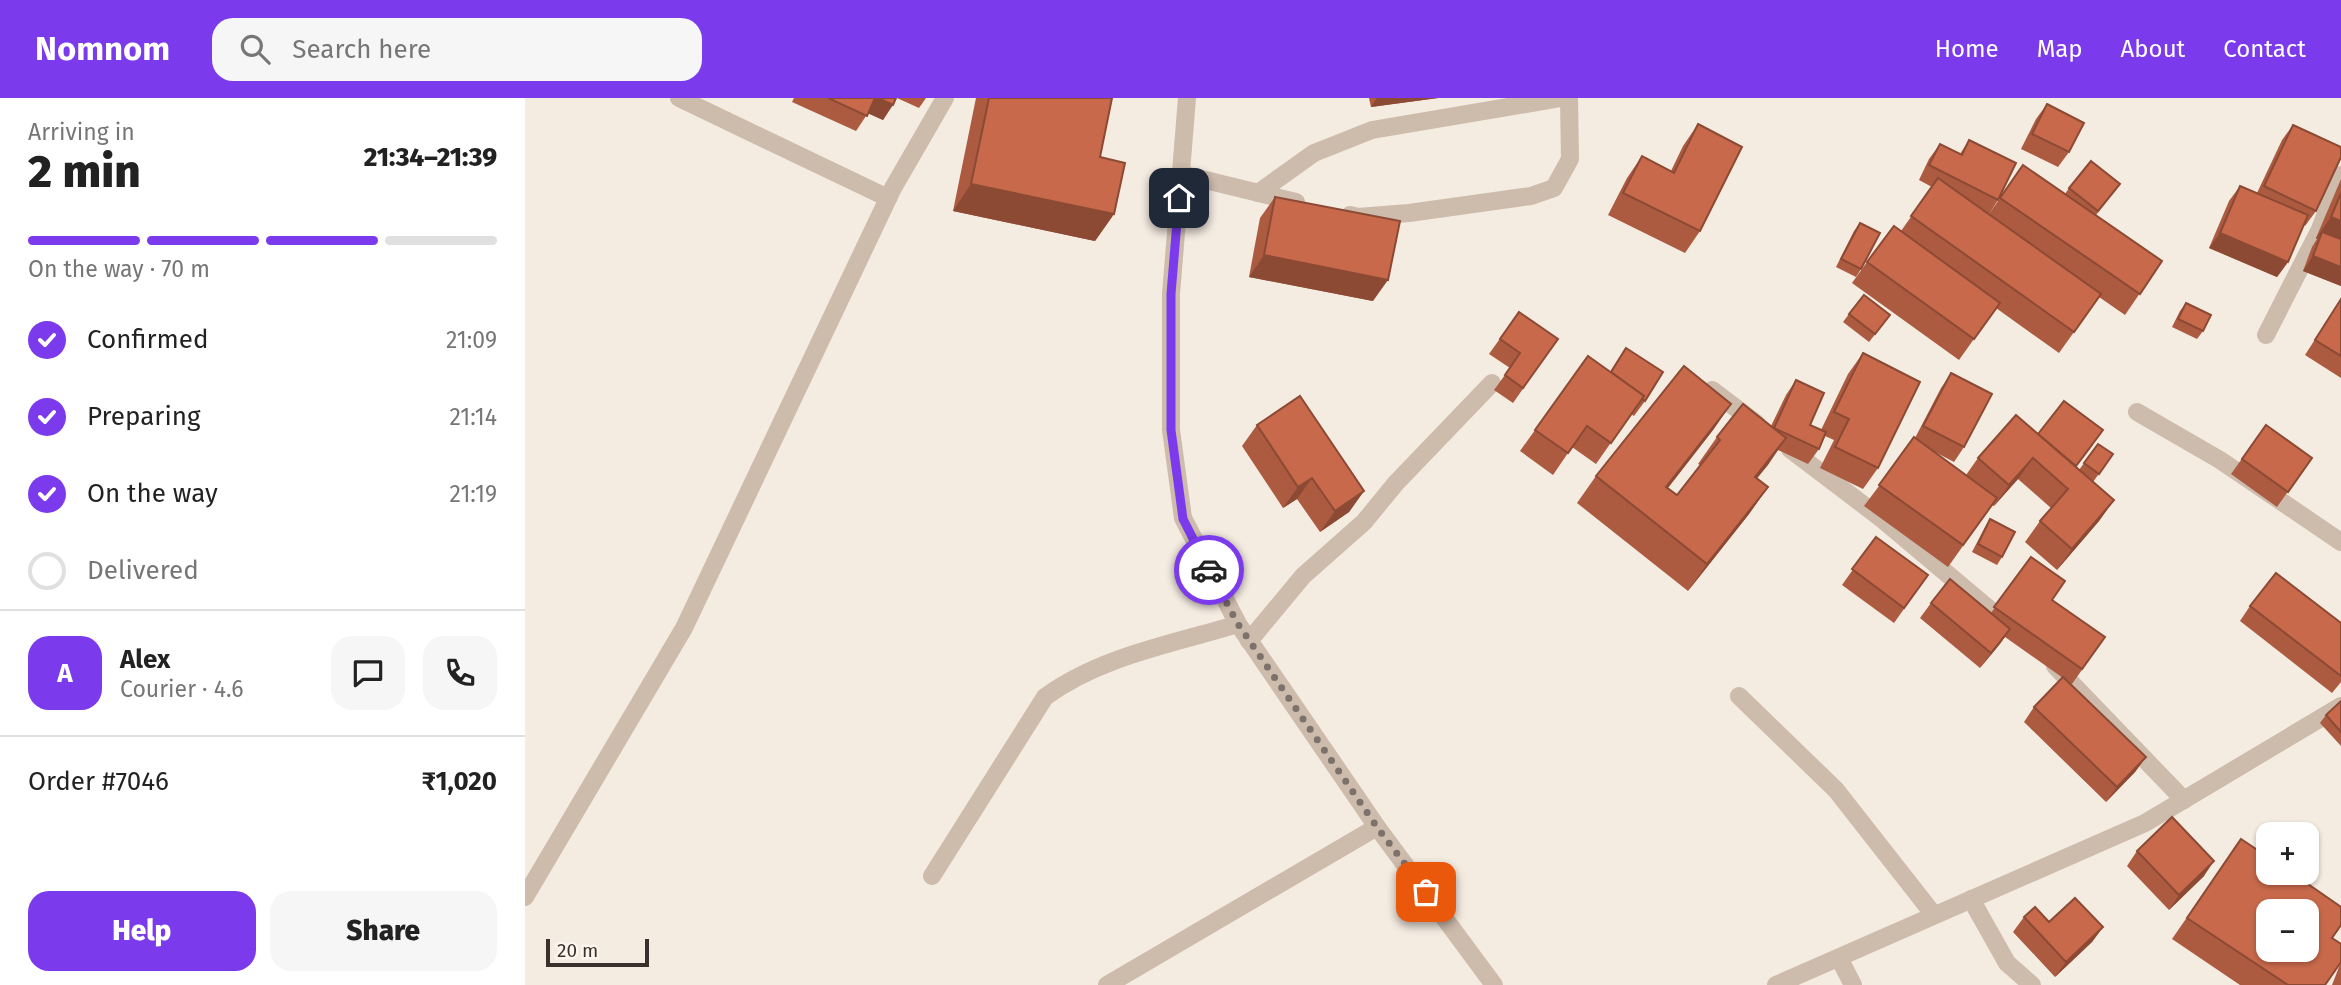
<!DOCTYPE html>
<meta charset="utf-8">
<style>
:root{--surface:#fff;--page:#f6f6f6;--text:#222;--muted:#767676;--line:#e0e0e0;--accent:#7c3aed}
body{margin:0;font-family:"Fira Sans",sans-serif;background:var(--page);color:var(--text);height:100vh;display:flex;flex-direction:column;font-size:26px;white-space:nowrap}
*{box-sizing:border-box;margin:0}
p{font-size:23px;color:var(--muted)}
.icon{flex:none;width:38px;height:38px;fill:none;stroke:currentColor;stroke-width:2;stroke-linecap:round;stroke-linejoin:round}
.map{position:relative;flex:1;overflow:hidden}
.side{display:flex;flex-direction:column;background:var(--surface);width:525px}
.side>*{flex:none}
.buttons{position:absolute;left:1731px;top:724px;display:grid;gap:14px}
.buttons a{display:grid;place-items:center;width:63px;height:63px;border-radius:14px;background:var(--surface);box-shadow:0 2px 5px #0004;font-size:35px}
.scale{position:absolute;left:21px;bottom:18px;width:103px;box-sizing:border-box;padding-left:7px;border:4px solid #3b302b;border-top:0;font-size:19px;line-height:24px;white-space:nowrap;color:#3b302b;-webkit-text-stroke:5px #fbf5ee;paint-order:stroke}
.pin{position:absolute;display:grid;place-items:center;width:60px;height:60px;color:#fff;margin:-30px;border-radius:14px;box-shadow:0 4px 10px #0006}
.courier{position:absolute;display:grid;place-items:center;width:70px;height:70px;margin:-35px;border:5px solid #7c3aed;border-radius:50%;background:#fff;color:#222;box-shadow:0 2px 9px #0007}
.headline em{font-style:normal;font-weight:800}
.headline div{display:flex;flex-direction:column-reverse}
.headline{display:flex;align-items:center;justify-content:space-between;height:119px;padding:0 28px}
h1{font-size:46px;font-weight:800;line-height:52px}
.bar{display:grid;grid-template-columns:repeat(4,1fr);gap:10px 7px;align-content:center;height:84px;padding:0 28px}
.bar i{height:9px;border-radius:5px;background:var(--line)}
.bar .current{background:var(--accent)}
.bar p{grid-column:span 4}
.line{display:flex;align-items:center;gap:18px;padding:0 28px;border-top:2px solid var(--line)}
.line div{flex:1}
.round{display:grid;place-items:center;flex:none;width:74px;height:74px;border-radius:21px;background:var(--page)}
ol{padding:0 28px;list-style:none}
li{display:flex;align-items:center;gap:21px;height:77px}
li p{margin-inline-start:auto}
li .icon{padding:7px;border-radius:50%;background:var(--accent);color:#fff;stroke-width:4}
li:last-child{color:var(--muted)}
li i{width:38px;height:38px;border:4px solid var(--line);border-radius:50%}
.cta{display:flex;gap:14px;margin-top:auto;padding:14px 28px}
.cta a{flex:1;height:80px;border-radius:21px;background:var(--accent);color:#fff;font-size:28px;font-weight:800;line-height:80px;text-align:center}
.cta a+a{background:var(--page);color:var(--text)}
header{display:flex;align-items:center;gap:42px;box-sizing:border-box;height:98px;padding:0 35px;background:var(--accent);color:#fff}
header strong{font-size:33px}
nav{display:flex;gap:38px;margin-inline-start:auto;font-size:24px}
.search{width:490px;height:63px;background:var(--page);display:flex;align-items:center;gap:18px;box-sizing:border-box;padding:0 24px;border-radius:21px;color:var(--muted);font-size:26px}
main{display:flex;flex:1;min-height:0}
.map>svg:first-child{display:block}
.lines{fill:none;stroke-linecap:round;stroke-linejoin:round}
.minor{stroke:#cdbbac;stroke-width:18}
.wall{fill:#ac5a40}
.shaded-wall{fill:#8c4a34}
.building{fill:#c8694b;stroke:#8c4a34;stroke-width:2;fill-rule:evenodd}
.done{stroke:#7c716b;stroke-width:7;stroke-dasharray:0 12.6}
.route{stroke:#7c3aed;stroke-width:9}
</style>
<header>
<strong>Nomnom</strong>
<div class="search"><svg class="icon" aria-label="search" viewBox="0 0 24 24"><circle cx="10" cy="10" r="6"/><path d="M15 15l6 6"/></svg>Search here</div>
<nav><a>Home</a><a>Map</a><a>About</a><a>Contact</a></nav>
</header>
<main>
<section class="side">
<div class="headline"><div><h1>2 min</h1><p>Arriving in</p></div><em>21:34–21:39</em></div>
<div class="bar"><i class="current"></i><i class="current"></i><i class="current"></i><i></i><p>On the way · 70 m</p></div>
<ol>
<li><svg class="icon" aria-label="check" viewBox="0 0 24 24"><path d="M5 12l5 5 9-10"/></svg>Confirmed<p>21:09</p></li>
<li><svg class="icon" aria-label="check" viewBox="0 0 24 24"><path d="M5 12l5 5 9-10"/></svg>Preparing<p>21:14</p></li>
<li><svg class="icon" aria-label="check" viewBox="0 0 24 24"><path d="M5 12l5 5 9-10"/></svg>On the way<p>21:19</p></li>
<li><i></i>Delivered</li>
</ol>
<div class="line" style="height:126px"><b class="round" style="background:var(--accent);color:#fff">A</b><div><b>Alex</b><p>Courier · 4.6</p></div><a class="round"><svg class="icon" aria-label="chat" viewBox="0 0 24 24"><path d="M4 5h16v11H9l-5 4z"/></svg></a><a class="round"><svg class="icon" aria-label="phone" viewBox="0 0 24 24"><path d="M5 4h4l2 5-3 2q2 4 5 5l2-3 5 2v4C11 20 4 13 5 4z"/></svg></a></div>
<div class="line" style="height:91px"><div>Order #7046</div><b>₹1,020</b></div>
<div class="cta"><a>Help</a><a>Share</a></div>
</section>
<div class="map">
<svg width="1816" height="887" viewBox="0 0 1816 887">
<rect width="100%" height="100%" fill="#f4ebe1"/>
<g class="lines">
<g class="minor">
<path d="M 154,0 L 363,100"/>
<path d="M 662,0 L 646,196 L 646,332 L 658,420 L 713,526 L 852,729 L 969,887"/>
<path d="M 656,76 L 771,104"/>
<path d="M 733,95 L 789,55 L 847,32 L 1036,0"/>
<path d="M 825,117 L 833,119 L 884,115 L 1006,98 L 1029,90 L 1045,61 L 1044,0"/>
<path d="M 1741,237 L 1795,131 L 1816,77"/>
<path d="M 1187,292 L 1232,326"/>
<path d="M 1612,314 L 1695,362 L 1816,444"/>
<path d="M 1265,351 L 1357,421 L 1483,527"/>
<path d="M 724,543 L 778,478 L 839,424 L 871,385 L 967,285"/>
<path d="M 1530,568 L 1659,702"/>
<path d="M 1214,598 L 1311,692 L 1409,817"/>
<path d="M 407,778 L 520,599 C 576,558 648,546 713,526"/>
<path d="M 0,799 L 159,530 L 368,90 L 420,0"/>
<path d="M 1446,801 L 1482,865 L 1507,887"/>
<path d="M 1314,860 L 1328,887"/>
<path d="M 582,887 L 852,729"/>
<path d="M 1251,887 L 1620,725 L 1816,608"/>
</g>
</g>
<g class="wall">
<path d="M 269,0 L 371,0 L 358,22 L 343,15 L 331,33 L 267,4 Z"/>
<path d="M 372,0 L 401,0 L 394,10 Z"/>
<path d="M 451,0 L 587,0 L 575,59 L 589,116 L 570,143 L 428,113 Z"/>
<path d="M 844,0 L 913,0 L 846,9 Z"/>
<path d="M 1522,6 L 1544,54 L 1533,69 L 1496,51 L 1511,21 Z"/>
<path d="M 1173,26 L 1175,133 L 1160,155 L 1083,117 L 1102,80 L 1117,58 L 1146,73 L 1158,48 Z"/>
<path d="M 1768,27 L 1791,113 L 1780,128 L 1779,127 L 1763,164 L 1752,179 L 1684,150 L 1704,103 L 1715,88 L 1732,95 L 1757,42 Z"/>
<path d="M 1444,42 L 1473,102 L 1464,116 L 1498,67 L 1540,96 L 1544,90 L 1595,86 L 1571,117 L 1637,163 L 1600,217 L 1574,199 L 1534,255 L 1471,210 L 1434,262 L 1327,185 L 1342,164 L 1376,133 L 1407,89 L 1394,82 L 1404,61 L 1415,46 L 1435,56 Z"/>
<path d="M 1816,81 L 1816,188 L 1778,173 L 1787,149 L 1792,141 L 1791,140 Z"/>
<path d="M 750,99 L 848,203 L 724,179 L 735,120 Z"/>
<path d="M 1335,125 L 1336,171 L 1331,179 L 1311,169 L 1329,133 Z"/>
<path d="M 1816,201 L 1816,280 L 1780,257 Z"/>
<path d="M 1661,205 L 1678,233 L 1672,241 L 1647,229 L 1655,213 Z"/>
<path d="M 994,214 L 1033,241 L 988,305 L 969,292 L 985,270 L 964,256 Z"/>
<path d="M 1324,216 L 1359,225 L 1344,244 L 1318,224 Z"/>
<path d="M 1101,250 L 1120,303 L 1109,318 L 1106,316 L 1071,366 L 1047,349 L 1028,377 L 995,353 L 1063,258 L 1085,274 Z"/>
<path d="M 1338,255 L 1353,370 L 1338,391 L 1295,370 L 1309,342 L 1300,338 L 1294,351 L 1283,366 L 1253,352 L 1232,380 L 1243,389 L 1224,416 L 1163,493 L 1052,405 L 1071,378 L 1206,306 L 1188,332 L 1143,390 L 1152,397 L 1175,367 L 1173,366 L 1192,339 L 1246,328 L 1261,297 L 1271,282 L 1285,327 L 1296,332 L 1323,276 Z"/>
<path d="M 1426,275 L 1439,349 L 1429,364 L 1410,354 L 1441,377 L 1453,360 L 1513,336 L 1568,347 L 1551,369 L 1554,372 L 1573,346 L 1588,356 L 1568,384 L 1589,402 L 1574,423 L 1532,472 L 1500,444 L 1515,423 L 1526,410 L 1493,381 L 1469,408 L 1467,407 L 1423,469 L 1339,408 L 1390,340 L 1416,290 Z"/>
<path d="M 732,327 L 839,393 L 824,414 L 795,434 L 772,401 L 758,410 L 717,348 Z"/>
<path d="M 1741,327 L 1787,360 L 1752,409 L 1706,376 Z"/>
<path d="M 1465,421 L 1477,459 L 1472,467 L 1447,454 L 1460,429 Z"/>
<path d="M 1351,439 L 1403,477 L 1369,525 L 1317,487 Z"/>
<path d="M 1506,459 L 1527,502 L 1580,539 L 1547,586 L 1542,583 L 1621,659 L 1610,674 L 1581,704 L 1499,624 L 1509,609 L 1538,580 L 1480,539 L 1455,570 L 1395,520 L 1406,505 L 1466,515 Z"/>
<path d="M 1725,508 L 1816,525 L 1816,584 L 1807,595 L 1715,523 Z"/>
<path d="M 1816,603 L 1816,648 L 1795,625 L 1801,617 Z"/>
<path d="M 1716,741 L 1807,840 L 1800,887 L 1715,887 L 1647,841 Z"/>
<path d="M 1612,753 L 1679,778 L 1644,812 L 1602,768 Z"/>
<path d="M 1499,819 L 1524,824 L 1578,829 L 1567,844 L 1530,879 L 1488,834 Z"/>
<path d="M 1816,864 L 1816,887 L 1807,887 Z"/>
</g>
<g class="shaded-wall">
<path d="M 350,0 L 353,0 L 368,7 L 358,22 L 340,14 Z"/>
<path d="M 852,0 L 913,0 L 846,9 Z"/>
<path d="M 446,86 L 589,116 L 570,143 L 428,113 Z"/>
<path d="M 1806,119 L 1816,123 L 1816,151 L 1797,134 L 1792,141 L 1791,140 Z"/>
<path d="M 1695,135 L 1763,164 L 1752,179 L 1684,150 Z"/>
<path d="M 739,157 L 863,182 L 848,203 L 724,179 Z"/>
<path d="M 1788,158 L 1816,169 L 1816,188 L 1778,173 Z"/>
<path d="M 1206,306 L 1188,332 L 1123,415 L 1141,389 Z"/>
<path d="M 1261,340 L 1243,367 L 1211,406 L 1230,379 Z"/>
<path d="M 1508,360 L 1493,381 L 1469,408 L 1484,387 Z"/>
<path d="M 787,380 L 772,401 L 758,410 L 773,389 Z"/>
<path d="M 1243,389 L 1224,416 L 1163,493 L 1182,466 Z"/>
<path d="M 839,393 L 824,414 L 795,434 L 810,413 Z"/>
<path d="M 1589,402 L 1574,423 L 1532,472 L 1547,451 Z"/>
<path d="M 1485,531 L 1475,546 L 1455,570 L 1466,555 Z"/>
<path d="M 1621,659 L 1610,674 L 1581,704 L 1592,689 Z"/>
<path d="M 1689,763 L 1679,778 L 1644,812 L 1654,797 Z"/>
<path d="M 1578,829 L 1567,844 L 1530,879 L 1541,864 Z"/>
</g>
<g class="building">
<path d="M 303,0 L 350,0 L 342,18 Z"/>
<path d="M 353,0 L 371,0 L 368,7 Z"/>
<path d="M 464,0 L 587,0 L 575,59 L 600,65 L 589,116 L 446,86 Z"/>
<path d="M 1522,6 L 1559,25 L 1544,54 L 1507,36 Z"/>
<path d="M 1173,26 L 1217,49 L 1175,133 L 1098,95 L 1117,58 L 1149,75 Z"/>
<path d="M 1768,27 L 1816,49 L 1816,59 L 1791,113 L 1739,88 Z"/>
<path d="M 1444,42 L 1491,65 L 1473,102 L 1404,67 L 1415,46 L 1437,57 Z"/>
<path d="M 1566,63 L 1595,86 L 1573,113 L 1544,90 Z"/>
<path d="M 1498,67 L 1637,163 L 1615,196 L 1475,100 Z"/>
<path d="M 1413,80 L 1576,196 L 1549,234 L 1386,118 Z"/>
<path d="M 1715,88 L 1783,117 L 1763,164 L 1695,135 Z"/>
<path d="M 1816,95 L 1816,123 L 1806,119 Z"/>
<path d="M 750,99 L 875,123 L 863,182 L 739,157 Z"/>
<path d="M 1335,125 L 1355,135 L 1336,171 L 1316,161 Z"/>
<path d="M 1369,128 L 1475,205 L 1449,241 L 1342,164 Z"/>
<path d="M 1797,134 L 1816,141 L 1816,169 L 1788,158 Z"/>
<path d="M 1339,197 L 1365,217 L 1350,236 L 1324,216 Z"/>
<path d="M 1816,201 L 1816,258 L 1790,242 Z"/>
<path d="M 1661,205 L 1686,217 L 1678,233 L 1653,221 Z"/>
<path d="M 994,214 L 1033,241 L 998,290 L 980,277 L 995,255 L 975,241 Z"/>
<path d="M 1101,250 L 1138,274 L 1120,303 L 1117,301 L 1119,298 L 1086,274 Z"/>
<path d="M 1338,255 L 1395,284 L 1353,370 L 1310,349 L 1324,321 L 1309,314 Z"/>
<path d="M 1063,258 L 1119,298 L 1086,345 L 1062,328 L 1043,355 L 1010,332 Z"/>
<path d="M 1159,268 L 1206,306 L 1141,389 L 1152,397 L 1195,342 L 1192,339 L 1218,306 L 1261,340 L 1230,379 L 1243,389 L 1182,466 L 1071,378 Z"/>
<path d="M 1426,275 L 1467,296 L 1439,349 L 1398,328 Z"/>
<path d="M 1271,282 L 1299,295 L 1285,327 L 1301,334 L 1294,351 L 1249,330 Z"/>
<path d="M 775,298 L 839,393 L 810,413 L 787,380 L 773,389 L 732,327 Z"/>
<path d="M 1539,303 L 1578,332 L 1551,368 L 1513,336 Z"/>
<path d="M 1491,317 L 1589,402 L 1547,451 L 1515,423 L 1543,391 L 1508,360 L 1484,387 L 1453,360 Z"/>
<path d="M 1741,327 L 1787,360 L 1763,394 L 1717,361 Z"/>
<path d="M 1389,339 L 1472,400 L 1438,447 L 1354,387 Z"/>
<path d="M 1573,346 L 1588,356 L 1574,376 L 1559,365 Z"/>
<path d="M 1465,421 L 1490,434 L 1477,459 L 1453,446 Z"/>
<path d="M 1351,439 L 1403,477 L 1379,510 L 1327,471 Z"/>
<path d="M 1506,459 L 1540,483 L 1527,502 L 1580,539 L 1557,571 L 1469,509 Z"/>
<path d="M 1751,475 L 1816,525 L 1816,578 L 1725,508 Z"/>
<path d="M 1425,481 L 1485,531 L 1466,555 L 1406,505 Z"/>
<path d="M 1538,579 L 1621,659 L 1592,689 L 1509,609 Z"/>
<path d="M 1816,603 L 1816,634 L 1801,617 Z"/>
<path d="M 1647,719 L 1689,763 L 1654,797 L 1612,753 Z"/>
<path d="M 1716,741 L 1743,759 L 1743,775 L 1767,775 L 1816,809 L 1816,827 L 1807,840 L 1816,846 L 1816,864 L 1800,887 L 1763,887 L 1662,820 ZM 1743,814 L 1782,814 L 1782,852 L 1743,852 Z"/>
<path d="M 1550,800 L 1578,829 L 1541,864 L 1499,819 L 1510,809 L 1524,824 Z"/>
</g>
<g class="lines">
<path class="done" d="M 684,472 L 713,526 L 852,729 L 901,794"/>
<path class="route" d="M 654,100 L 646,196 L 646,332 L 658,421 L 684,472"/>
</g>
</svg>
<div class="buttons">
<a>+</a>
<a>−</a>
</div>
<div class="scale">20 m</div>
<div class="pin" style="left:901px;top:794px;background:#ea580c"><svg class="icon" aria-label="bag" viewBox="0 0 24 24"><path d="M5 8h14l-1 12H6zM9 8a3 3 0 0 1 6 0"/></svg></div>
<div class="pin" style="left:654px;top:100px;background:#1f2937"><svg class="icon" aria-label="home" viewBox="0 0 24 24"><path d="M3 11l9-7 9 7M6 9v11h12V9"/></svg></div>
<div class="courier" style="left:684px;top:472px"><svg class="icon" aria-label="car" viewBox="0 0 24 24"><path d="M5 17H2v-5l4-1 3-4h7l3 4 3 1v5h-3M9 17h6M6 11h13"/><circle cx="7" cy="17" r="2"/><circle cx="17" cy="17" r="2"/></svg></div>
</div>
</main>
